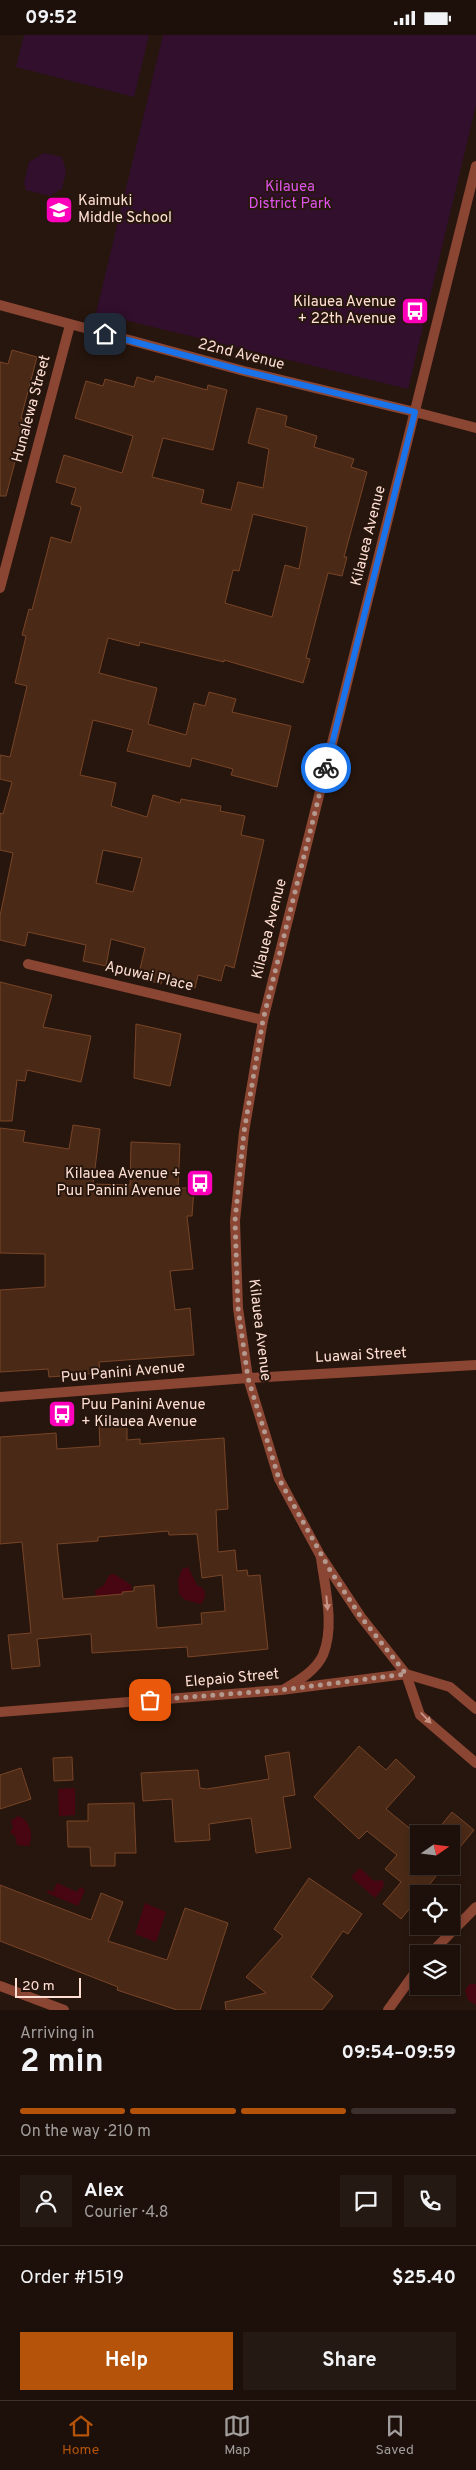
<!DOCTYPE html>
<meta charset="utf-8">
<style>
:root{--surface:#1d100a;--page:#251913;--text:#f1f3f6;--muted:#a09d9c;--line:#3b302b;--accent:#b45309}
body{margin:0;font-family:Overpass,sans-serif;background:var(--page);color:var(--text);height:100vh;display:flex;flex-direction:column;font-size:19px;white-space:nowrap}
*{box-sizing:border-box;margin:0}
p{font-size:16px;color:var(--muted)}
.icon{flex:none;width:28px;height:28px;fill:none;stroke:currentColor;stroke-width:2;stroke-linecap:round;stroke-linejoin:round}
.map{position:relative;height:1975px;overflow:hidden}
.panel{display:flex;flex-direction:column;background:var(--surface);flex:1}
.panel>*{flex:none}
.needle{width:32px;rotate:76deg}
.buttons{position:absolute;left:410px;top:1790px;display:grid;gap:10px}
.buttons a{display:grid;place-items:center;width:50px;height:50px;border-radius:0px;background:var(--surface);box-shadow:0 2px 8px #0003,0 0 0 1px var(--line);font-size:25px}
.scale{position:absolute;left:15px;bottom:12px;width:66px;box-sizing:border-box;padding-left:5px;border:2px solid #ffdfd3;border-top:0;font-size:14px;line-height:18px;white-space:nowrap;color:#ffdfd3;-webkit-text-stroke:4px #27160d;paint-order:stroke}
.pin{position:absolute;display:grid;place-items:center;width:42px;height:42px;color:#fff;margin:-21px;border-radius:10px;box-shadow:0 2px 8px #0006}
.courier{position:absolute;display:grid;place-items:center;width:50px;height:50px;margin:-25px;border:4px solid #1a73e8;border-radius:50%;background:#fff;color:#222;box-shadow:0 1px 6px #0007}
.summary em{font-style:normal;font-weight:700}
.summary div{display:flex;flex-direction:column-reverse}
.summary{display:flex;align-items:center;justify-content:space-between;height:85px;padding:0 20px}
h1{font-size:32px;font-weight:700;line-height:38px}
.bar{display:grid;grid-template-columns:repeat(4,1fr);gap:8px 5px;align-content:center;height:60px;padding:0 20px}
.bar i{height:6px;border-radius:4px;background:var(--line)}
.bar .on{background:var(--accent)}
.bar p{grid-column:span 4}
.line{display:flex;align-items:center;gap:12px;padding:0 20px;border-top:1px solid var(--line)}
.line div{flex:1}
.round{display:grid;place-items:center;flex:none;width:52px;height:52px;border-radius:0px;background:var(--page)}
.button{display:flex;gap:10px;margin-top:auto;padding:10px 20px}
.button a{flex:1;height:58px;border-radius:0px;background:var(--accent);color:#fff;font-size:20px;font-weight:700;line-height:58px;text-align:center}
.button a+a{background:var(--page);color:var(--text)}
.status{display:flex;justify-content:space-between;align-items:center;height:35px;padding:0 25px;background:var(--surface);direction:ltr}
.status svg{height:14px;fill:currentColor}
.tabs{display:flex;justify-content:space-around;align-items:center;height:70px;border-top:1px solid var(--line);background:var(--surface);font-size:14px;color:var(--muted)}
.tabs a{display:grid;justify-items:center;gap:2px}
.tabs .on{color:var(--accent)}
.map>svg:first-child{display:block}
.green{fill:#320f2d}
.water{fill:#480512}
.building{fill:#4a2a17;stroke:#784427;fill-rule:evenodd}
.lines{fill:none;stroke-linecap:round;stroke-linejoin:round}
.minor{stroke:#8b4533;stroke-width:10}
.tertiary{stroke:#8b4533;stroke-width:10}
.oneway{fill:#c59283}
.done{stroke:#b3998e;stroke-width:5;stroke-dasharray:0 9}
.route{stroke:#1a73e8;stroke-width:6}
.labels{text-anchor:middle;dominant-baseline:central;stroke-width:4;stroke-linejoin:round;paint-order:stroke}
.park-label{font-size:15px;fill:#de53eb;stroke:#27160d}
.poi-label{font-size:15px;fill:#ffdfd3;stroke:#27160d;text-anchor:start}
.street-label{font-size:15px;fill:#ffdfd3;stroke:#27160d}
</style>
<div class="status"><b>09:52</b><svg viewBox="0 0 49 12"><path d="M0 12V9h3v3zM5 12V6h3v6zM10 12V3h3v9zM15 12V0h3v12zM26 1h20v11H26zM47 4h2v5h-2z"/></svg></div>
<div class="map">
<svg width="476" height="1975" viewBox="0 0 476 1975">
<rect width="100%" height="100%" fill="#27160d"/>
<g class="green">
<path d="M 24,0 L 149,0 L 134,62 L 16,32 Z"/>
<path d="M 163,0 L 476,0 L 476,70 L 408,354 L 96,278 Z"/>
<path d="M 44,118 L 62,122 L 66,136 L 62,154 L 50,161 L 26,155 L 24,148 L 29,127 Z"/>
</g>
<g class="water">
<path d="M 188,1532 L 197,1550 L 203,1553 C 206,1559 206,1563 201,1569 L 185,1565 L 179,1559 L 178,1545 L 182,1534 Z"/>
<path d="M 114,1539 L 131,1550 L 132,1556 L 126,1561 L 96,1561 L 95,1556 L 104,1550 L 109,1540 Z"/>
<path d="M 75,1753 L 75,1780 L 59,1781 L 58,1754 Z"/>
<path d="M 18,1781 C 30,1785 34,1800 29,1811 L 17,1810 L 15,1801 L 10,1797 L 13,1792 L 11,1786 Z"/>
<path d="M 360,1833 L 374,1846 L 383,1845 L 384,1851 L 375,1863 L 351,1842 Z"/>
<path d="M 57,1848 L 77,1857 L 80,1852 L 85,1855 L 78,1871 L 47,1858 L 48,1855 L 53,1857 Z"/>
<path d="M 145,1868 L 166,1877 L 156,1907 L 135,1899 Z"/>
<path d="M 470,1949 L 476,1949 L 476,1970 L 468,1965 L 465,1955 Z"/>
</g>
<g class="building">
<path d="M 12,315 L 37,322 L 21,383 L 26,385 L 6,461 L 0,461 L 0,327 L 8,329 Z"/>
<path d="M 156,341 L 207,355 L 208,350 L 227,355 L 213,415 L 163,403 L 152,442 L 204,455 L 201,468 L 231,475 L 238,447 L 263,453 L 269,414 L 248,408 L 257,373 L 287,381 L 285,391 L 317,401 L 314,412 L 354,424 L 351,432 L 367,437 L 344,522 L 347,522 L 342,541 L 328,538 L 306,623 L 310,624 L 303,648 L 224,625 L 224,627 L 140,607 L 139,611 L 108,603 L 99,638 L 157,653 L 148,689 L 186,700 L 194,668 L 205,671 L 209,657 L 236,664 L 232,677 L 291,691 L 277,752 L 231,740 L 233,734 L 192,723 L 190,732 L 127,716 L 133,695 L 93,685 L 80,740 L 116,748 L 111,771 L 147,782 L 153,760 L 180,768 L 181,764 L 221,771 L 220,776 L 245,781 L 241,800 L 264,805 L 234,933 L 225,930 L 221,946 L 198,940 L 195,953 L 162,944 L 161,949 L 138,942 L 145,913 L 111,904 L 106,931 L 83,926 L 86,910 L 28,897 L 25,911 L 0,905 L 0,881 L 13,818 L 0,815 L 0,778 L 3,779 L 12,747 L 0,744 L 0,720 L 10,722 L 27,651 L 15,648 L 26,601 L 22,600 L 29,574 L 32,575 L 51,502 L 71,508 L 81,472 L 71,469 L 76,453 L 56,447 L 64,420 L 122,438 L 133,401 L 75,383 L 86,346 L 103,351 L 105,344 L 134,352 L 137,342 L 154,347 ZM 253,479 L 307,492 L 299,534 L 285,530 L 272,582 L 225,568 L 233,535 L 239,536 ZM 103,815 L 142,823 L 133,857 L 96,848 Z"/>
<path d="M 0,947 L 52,960 L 43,992 L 91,1001 L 81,1047 L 27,1035 L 25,1046 L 17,1045 L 12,1086 L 0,1086 Z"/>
<path d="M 136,989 L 181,999 L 170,1051 L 134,1043 Z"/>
<path d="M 73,1090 L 100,1094 L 93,1149 L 130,1150 L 131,1107 L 180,1109 L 178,1153 L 194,1153 L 192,1181 L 187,1181 L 193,1234 L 170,1236 L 175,1275 L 190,1273 L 194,1320 L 99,1327 L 100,1338 L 49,1342 L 48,1334 L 0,1337 L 0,1255 L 45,1252 L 45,1219 L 0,1218 L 0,1093 L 25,1096 L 23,1107 L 69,1114 Z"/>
<path d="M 127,1390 L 127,1405 L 140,1404 L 140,1409 L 224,1403 L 228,1474 L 216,1475 L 218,1517 L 235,1515 L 237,1536 L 247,1535 L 248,1541 L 260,1540 L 268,1614 L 188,1622 L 187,1612 L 92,1618 L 91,1599 L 37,1604 L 40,1631 L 12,1634 L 8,1600 L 31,1598 L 22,1507 L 0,1509 L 0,1402 L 56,1398 L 57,1414 L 100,1411 L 99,1391 ZM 168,1496 L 169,1500 L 197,1499 L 202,1543 L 222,1540 L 225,1576 L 201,1578 L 202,1589 L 157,1593 L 154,1550 L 134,1552 L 134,1556 L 122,1557 L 123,1559 L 63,1564 L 57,1509 L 98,1506 L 98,1502 Z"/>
<path d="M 359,1711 L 386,1735 L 396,1724 L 415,1742 L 386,1774 L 419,1801 L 419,1831 L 444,1831 L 422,1859 L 419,1859 L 419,1862 L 401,1884 L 383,1869 L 401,1847 L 385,1834 L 397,1820 L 367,1796 L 359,1804 L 314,1762 Z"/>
<path d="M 289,1717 L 295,1760 L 283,1762 L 291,1813 L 256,1818 L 251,1783 L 209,1789 L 210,1805 L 175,1807 L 172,1764 L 143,1766 L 141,1738 L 198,1735 L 200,1753 L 207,1754 L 269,1744 L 265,1721 Z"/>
<path d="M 72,1722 L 73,1745 L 54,1746 L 53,1723 Z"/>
<path d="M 21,1733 L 31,1764 L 0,1774 L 0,1740 Z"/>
<path d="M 134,1768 L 136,1818 L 115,1818 L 115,1831 L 91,1831 L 90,1812 L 68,1812 L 67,1786 L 88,1786 L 88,1769 Z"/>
<path d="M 452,1777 L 474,1795 L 451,1823 L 451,1799 L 434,1799 Z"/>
<path d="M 309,1843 L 362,1879 L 348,1899 L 343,1896 L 311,1942 L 333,1961 L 322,1975 L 226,1975 L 225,1967 L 266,1958 L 246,1942 L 283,1901 L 274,1894 Z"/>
<path d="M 0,1850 L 91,1885 L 101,1858 L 123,1867 L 108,1906 L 167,1925 L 185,1873 L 228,1888 L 200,1975 L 177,1975 L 117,1955 L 118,1952 L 0,1906 Z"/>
</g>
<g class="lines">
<g class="minor">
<path d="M 415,377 L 476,393"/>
<path d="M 0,553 L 70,290"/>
<path d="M 28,929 L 263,985"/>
<path d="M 0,1951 L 64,1975"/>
</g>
<g class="tertiary">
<path d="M 476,131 L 263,985 L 244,1097 L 235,1186 L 238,1273 L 248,1343 L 279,1444 L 320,1520 L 361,1582 L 406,1639 L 420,1680 L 476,1728"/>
<path d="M 0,270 L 244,336 L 415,377"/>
<path d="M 0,1362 L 248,1343 L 476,1330"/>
<path d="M 286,1653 C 300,1645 316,1635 323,1620 C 335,1591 325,1553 321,1523"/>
<path d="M 0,1677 L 281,1655 L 406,1639 L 450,1652 L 476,1674"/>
<path d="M 430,1919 L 476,1872"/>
<path d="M 388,1975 L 419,1932"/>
</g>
</g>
<defs><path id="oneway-solid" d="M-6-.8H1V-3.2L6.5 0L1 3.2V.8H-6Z" transform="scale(1.25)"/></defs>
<g class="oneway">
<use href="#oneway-solid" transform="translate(327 1568) rotate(85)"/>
<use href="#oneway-solid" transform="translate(426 1683) rotate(46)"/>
</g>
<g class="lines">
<path class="done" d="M 150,1665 L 281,1655 L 406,1639 L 361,1582 L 330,1535 L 279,1444 L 248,1343 L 238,1273 L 235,1186 L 244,1097 L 263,985 L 326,733"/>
<path class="route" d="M 105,299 L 244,336 L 415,377 L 326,733"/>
</g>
<defs>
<g id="school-square" transform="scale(1.4375)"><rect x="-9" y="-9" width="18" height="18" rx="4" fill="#fe00bb" stroke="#27160d"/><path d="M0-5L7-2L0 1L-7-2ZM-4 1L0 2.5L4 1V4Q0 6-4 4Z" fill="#fff"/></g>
<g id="bus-square" transform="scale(1.4375)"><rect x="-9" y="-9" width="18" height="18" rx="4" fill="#fe00bb" stroke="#27160d"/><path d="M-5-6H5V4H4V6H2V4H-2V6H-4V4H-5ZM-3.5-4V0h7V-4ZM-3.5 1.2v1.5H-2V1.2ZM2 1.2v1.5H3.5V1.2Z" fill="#fff"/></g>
</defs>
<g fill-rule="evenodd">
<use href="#school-square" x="59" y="175"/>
<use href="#bus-square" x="415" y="276"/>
<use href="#bus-square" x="200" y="1148"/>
<use href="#bus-square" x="62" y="1379"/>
</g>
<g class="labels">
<g class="park-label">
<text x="290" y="152">Kilauea<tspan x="290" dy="17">District Park</tspan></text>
</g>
<g class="poi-label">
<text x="78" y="166">Kaimuki<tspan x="78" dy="17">Middle School</tspan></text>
<text x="396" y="267" text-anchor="end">Kilauea Avenue<tspan x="396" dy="17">+ 22th Avenue</tspan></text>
<text x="181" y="1139" text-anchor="end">Kilauea Avenue +<tspan x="181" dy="17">Puu Panini Avenue</tspan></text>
<text x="81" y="1370">Puu Panini Avenue<tspan x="81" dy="17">+ Kilauea Avenue</tspan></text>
</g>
<g class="street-label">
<text transform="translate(241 320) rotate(14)">22nd Avenue</text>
<text transform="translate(32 374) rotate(-75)">Hunalewa Street</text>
<text transform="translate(369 501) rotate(-76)">Kilauea Avenue</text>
<text transform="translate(270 894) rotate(-76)">Kilauea Avenue</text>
<text transform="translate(149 942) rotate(13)">Apuwai Place</text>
<text transform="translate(259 1295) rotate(83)">Kilauea Avenue</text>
<text transform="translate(361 1321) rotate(-3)">Luawai Street</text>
<text transform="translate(123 1338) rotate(-5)">Puu Panini Avenue</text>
<text transform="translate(232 1644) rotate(-5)">Elepaio Street</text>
</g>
</g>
</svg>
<div class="buttons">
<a><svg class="needle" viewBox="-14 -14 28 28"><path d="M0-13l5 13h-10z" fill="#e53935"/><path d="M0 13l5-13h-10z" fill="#a09d9c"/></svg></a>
<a><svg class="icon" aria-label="locate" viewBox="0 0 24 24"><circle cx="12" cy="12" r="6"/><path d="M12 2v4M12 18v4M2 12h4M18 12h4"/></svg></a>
<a><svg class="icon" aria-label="layers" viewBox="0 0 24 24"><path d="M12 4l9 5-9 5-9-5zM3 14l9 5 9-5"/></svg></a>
</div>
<div class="scale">20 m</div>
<div class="pin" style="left:150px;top:1665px;background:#ea580c"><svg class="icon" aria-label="bag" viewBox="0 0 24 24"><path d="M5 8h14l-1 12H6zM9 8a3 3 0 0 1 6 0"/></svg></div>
<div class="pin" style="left:105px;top:299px;background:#1f2937"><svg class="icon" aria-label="home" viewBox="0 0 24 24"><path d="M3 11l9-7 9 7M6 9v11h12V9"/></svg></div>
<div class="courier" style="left:326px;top:733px"><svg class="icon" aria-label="bike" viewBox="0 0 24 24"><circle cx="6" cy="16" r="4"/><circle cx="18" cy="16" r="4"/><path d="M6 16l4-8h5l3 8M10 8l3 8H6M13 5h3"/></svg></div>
</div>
<section class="panel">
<div class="summary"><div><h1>2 min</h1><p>Arriving in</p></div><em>09:54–09:59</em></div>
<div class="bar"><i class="on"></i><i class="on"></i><i class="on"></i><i></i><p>On the way · 210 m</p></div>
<div class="line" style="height:90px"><a class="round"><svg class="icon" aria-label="person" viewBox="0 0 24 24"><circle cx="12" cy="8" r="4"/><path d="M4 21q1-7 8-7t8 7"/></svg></a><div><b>Alex</b><p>Courier · 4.8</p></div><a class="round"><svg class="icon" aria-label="chat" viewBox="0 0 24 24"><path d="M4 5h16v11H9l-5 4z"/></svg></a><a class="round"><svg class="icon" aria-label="phone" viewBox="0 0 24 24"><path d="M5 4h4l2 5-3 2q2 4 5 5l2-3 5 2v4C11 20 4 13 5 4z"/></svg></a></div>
<div class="line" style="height:65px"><div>Order #1519</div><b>$25.40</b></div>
<div class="button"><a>Help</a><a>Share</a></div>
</section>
<nav class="tabs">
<a class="on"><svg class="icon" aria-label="home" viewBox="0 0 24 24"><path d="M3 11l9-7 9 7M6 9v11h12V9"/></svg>Home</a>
<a><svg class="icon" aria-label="map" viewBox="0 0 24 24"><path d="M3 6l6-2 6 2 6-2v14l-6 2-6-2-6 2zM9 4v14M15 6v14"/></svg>Map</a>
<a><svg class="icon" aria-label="saved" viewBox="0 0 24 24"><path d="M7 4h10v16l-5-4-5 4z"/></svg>Saved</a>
</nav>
